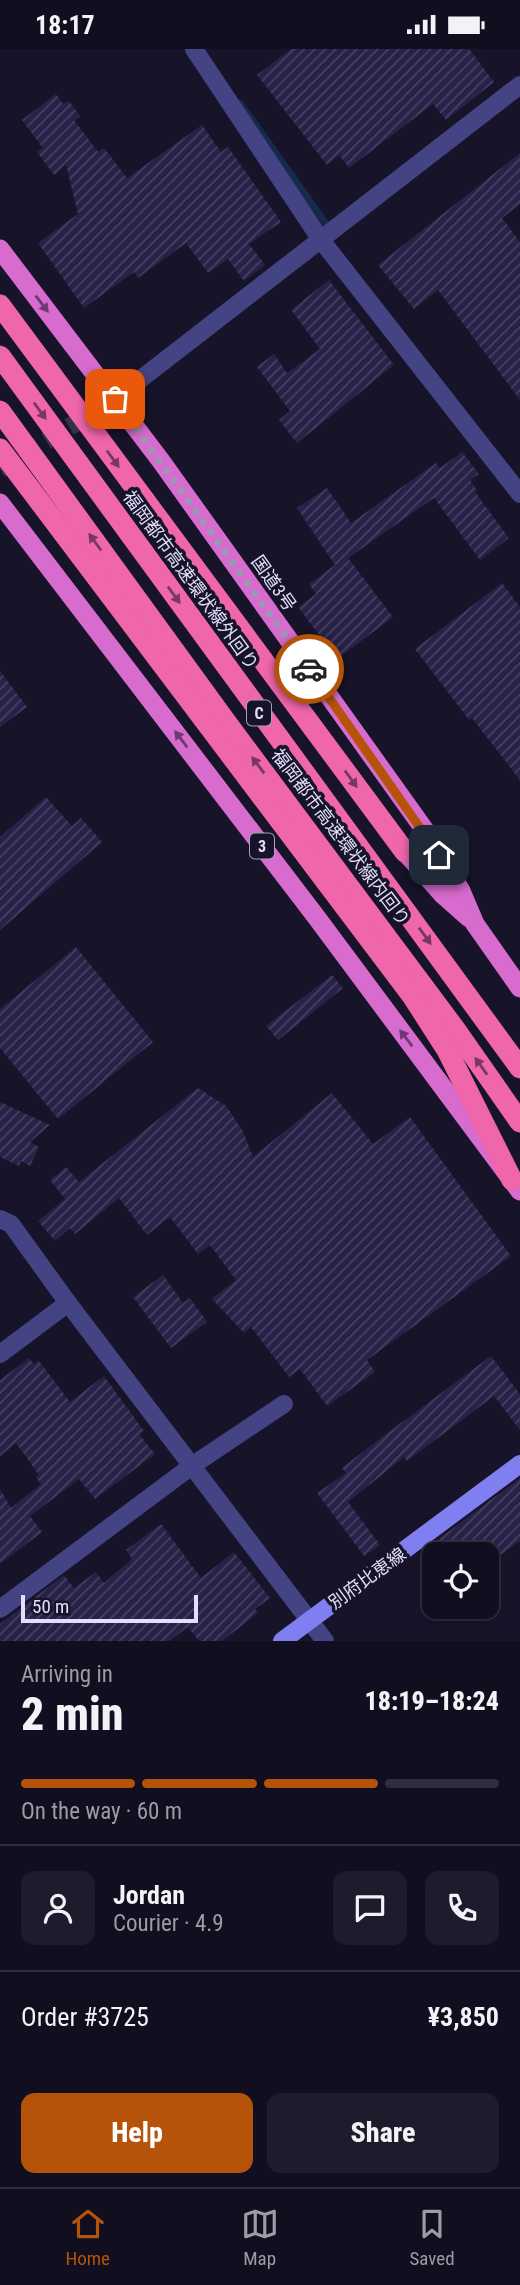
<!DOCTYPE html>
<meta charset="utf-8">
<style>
:root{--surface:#110e1f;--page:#1e1c2c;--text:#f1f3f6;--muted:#9c9ca4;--line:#302e3d;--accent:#b45309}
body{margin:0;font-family:"Roboto Condensed","Noto Sans JP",sans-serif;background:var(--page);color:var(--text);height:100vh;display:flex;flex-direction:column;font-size:26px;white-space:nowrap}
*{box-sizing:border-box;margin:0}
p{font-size:23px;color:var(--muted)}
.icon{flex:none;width:38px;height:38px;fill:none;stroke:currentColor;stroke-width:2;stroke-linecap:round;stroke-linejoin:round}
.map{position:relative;height:1592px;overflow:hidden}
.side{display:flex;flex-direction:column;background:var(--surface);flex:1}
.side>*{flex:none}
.tools{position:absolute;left:422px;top:1493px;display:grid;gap:14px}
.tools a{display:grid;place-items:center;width:77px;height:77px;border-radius:14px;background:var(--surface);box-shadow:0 2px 5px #0004,0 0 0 2px var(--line);font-size:35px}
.scale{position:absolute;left:21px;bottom:18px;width:177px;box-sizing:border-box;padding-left:7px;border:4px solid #e1dffc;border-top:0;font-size:19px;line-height:24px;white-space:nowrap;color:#e1dffc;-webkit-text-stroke:5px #171329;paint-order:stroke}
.pin{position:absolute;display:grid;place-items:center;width:60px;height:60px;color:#fff;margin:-30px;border-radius:14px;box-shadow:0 4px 10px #0006}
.courier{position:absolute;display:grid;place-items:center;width:70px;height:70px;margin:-35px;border:5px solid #b45309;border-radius:50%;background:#fff;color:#222;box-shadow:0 2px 9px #0007}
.summary em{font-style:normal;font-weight:800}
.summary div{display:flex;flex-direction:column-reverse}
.summary{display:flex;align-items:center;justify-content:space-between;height:119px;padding:0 21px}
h1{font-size:46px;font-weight:800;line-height:52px}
.bar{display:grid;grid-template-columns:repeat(4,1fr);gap:10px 7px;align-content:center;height:84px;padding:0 21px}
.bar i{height:9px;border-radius:5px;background:var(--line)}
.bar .on{background:var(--accent)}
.bar p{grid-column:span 4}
.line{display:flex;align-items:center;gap:18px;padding:0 21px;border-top:2px solid var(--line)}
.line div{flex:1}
.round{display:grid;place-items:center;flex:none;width:74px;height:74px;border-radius:14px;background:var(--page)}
.button{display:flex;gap:14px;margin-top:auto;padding:14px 21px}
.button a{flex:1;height:80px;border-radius:14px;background:var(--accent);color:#fff;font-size:28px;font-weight:800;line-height:80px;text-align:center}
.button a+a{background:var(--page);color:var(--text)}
.status{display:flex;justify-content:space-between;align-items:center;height:49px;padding:0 35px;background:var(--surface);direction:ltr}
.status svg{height:19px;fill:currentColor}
.tabs{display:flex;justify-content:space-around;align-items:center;height:98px;border-top:2px solid var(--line);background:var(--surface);font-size:19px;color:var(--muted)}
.tabs a{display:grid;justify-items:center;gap:4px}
.tabs .on{color:var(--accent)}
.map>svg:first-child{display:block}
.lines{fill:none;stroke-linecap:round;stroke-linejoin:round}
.stream{stroke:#152b4c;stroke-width:7}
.building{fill:url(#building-hatch)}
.minor-tunnel{stroke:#353249;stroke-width:18;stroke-dasharray:18 9;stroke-linecap:butt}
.minor{stroke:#444383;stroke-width:18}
.tertiary{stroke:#444383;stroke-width:18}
.secondary{stroke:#7f7ff2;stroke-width:18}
.trunk{stroke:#d76bce;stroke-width:19}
.motorway{stroke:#f066ab;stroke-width:21}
.oneway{fill:#6d3b73}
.oneway2{fill:#793864}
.done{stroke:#9a98b2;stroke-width:7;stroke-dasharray:0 12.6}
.route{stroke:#b45309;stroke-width:9}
.labels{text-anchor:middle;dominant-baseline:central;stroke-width:7;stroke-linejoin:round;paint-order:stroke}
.shield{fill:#171329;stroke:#a4a2bd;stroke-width:2}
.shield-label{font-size:16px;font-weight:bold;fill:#e1dffc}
.street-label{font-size:18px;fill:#e1dffc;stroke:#171329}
</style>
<div class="status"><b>18:17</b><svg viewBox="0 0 49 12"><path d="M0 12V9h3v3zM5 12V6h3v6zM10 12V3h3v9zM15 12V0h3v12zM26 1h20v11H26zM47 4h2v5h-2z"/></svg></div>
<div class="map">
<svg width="520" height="1592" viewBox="0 0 520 1592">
<defs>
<pattern id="building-hatch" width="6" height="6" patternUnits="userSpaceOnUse" patternTransform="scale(1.75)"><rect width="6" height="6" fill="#282148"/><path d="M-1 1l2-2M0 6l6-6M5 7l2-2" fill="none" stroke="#474163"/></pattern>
</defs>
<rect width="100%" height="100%" fill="#171329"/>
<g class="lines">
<path class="stream" d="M 240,54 L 325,173"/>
</g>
<g class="building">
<path d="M 291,0 L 469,0 L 494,33 L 446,71 L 433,55 L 349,119 L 339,106 L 327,116 L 257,26 Z"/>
<path d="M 56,45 L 63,55 L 69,52 L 80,67 L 74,71 L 98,103 L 104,99 L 127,129 L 202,76 L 221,103 L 228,98 L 281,173 L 249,195 L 265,216 L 244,232 L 228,210 L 208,224 L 186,194 L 138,229 L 134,223 L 84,259 L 38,194 L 78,165 L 66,116 L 54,126 L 37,103 L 43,99 L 22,71 Z"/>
<path d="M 520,104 L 520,155 L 502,169 L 520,193 L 520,351 L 438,241 L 414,260 L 378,216 Z"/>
<path d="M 329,231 L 394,316 L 297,394 L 279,371 L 290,362 L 257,318 L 274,305 L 287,324 L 320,300 L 291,261 Z"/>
<path d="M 462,403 L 479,425 L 470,431 L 477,441 L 475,443 L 509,489 L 480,511 L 434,449 L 348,509 L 393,568 L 337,610 L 298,558 L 316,545 L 309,535 L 335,516 L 297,459 L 327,439 L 351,474 L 436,414 L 440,419 Z"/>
<path d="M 502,534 L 520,558 L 520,731 L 472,669 L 469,671 L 415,600 Z"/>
<path d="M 0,622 L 27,658 L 0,678 Z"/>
<path d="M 46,748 L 72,777 L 81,769 L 102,793 L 0,881 L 0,788 Z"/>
<path d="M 76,898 L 153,993 L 58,1070 L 0,999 L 0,960 Z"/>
<path d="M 332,926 L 343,939 L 278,991 L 266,977 Z"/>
<path d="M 198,1039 L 226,1057 L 243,1082 L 253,1108 L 332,1044 L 373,1095 L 410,1068 L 511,1207 L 367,1311 L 375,1323 L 327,1357 L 300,1320 L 289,1328 L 251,1278 L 244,1284 L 212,1250 L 236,1231 L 210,1196 L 198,1205 L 170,1168 L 147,1186 L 119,1149 L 75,1185 L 70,1179 L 55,1192 L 38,1172 L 65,1150 L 50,1131 L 66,1118 L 79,1133 Z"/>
<path d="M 0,1053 L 50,1076 L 30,1093 L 39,1098 L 30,1117 L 21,1112 L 19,1117 L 0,1108 Z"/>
<path d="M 163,1226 L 183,1254 L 190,1249 L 207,1273 L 171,1299 L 133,1248 Z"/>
<path d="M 491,1307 L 520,1345 L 520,1381 L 494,1347 L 407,1412 L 404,1408 L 348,1453 L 380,1496 L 364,1507 L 317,1444 L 346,1424 L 342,1419 L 378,1391 Z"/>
<path d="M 29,1309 L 34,1315 L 39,1312 L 70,1353 L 104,1327 L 144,1382 L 139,1385 L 155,1405 L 95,1450 L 79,1430 L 30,1467 L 42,1483 L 0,1515 L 0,1440 L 11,1459 L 41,1435 L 36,1428 L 39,1426 L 16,1394 L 0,1407 L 0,1331 Z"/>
<path d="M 520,1429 L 520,1492 L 486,1517 L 486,1505 L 439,1505 L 432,1495 Z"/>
<path d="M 161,1475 L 201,1529 L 234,1503 L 270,1549 L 255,1560 L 258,1564 L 222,1592 L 199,1592 L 188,1578 L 169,1592 L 0,1592 L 0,1575 L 64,1526 L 74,1539 L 96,1523 L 104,1534 L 132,1510 L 126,1501 Z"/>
</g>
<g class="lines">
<path class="minor-tunnel" d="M 0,420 L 115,350"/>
<g class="minor">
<path d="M 194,0 L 321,191"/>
<path d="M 0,1170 L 11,1175 L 68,1254 L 325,1592"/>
<path d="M 0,1305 L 68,1254"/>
<path d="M 0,1560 L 193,1416 L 284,1355"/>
</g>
<g class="tertiary">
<path d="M 321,191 L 520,445"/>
<path d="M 115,350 L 520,36"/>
</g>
<path class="secondary" d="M 282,1592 L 520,1415"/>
<g class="trunk">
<path d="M 0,200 L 161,412 L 429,787 L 461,842 L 475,875 L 520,939"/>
<path d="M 0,454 L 317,869 L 520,1142"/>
<path d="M 405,803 L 443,846 L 469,869"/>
</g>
<g class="motorway">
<path d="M 0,256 L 405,803"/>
<path d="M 0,307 L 520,1019"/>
<path d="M 0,362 L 226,673 L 455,980 L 520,1073"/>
<path d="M 0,400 L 413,948 L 447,1001 L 512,1131"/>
</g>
</g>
<defs><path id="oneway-solid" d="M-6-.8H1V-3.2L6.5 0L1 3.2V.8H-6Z" transform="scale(1.75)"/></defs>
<g class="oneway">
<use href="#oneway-solid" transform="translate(42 255) rotate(53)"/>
<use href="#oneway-solid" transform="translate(181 690) rotate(-127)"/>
<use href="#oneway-solid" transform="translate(406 989) rotate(-127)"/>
</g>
<g class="oneway2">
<use href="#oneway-solid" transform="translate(40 362) rotate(54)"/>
<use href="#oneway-solid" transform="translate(113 410) rotate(54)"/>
<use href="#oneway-solid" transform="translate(95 493) rotate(-126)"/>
<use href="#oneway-solid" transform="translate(174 546) rotate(54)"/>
<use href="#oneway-solid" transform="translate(258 716) rotate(-127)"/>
<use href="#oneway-solid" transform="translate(351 730) rotate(54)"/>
<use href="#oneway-solid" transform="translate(425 887) rotate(54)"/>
<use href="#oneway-solid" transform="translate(481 1017) rotate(-125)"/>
</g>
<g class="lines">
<path class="done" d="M 115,350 L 309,620"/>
<path class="route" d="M 309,620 L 439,806"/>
</g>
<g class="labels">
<g class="shield">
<rect x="247" y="651.5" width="24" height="25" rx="5"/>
<rect x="250" y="784.5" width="24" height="25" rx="5"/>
</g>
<g class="shield-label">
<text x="259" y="664">C</text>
<text x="262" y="797">3</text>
</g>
<g class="street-label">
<text transform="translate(191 531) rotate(54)">福岡都市高速環状線外回り</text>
<text transform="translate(274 534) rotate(55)">国道3号</text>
<text transform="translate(341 788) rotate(53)">福岡都市高速環状線内回り</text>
<text transform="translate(367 1529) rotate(-36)">別府比恵線</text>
</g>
</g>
</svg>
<div class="tools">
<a><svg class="icon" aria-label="locate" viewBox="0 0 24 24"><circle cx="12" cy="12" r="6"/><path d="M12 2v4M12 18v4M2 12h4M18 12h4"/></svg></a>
</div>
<div class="scale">50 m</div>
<div class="pin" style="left:115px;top:350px;background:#ea580c"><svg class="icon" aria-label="bag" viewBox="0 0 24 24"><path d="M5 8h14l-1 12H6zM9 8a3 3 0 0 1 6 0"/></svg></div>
<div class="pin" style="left:439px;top:806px;background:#1f2937"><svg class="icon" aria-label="home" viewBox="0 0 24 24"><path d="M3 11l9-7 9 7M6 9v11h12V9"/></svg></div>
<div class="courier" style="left:309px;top:620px"><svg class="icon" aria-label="car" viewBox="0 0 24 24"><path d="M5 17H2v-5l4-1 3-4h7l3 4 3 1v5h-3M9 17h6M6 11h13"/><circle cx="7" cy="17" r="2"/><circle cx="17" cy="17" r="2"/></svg></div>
</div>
<section class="side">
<div class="summary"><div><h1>2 min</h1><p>Arriving in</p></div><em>18:19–18:24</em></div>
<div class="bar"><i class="on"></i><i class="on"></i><i class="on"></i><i></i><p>On the way · 60 m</p></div>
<div class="line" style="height:126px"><a class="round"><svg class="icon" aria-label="person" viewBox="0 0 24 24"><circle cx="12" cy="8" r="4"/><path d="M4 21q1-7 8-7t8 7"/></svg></a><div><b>Jordan</b><p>Courier · 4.9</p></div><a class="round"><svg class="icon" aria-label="chat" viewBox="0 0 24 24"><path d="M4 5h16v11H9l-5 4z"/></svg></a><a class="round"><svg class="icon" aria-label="phone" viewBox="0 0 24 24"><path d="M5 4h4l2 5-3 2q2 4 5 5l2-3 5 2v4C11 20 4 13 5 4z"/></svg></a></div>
<div class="line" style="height:91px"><div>Order #3725</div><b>¥3,850</b></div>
<div class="button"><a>Help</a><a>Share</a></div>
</section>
<nav class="tabs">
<a class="on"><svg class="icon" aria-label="home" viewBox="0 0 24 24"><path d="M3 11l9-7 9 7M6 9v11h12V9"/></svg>Home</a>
<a><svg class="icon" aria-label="map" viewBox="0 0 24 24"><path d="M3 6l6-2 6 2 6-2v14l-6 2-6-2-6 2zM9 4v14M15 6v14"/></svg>Map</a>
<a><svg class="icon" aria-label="saved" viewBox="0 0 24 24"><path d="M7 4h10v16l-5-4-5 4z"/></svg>Saved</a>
</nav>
